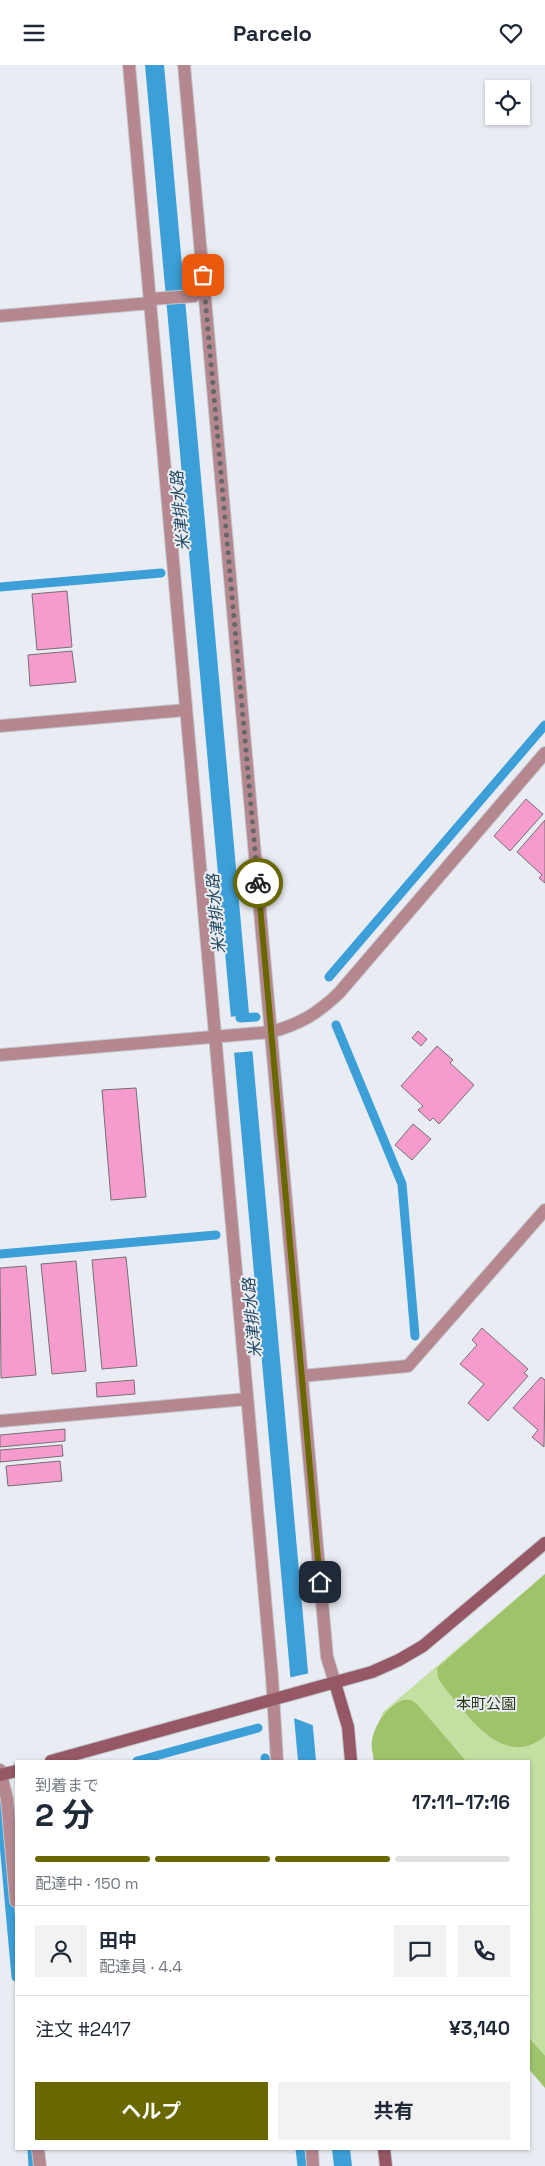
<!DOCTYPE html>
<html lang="ja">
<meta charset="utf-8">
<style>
:root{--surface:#fff;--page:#f2f2f3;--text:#1f2937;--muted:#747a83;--line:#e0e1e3;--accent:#696700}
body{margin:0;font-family:"Space Grotesk","Noto Sans JP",sans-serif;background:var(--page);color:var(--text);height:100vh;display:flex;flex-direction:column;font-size:19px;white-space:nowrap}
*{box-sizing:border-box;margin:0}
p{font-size:16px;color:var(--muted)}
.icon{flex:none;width:28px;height:28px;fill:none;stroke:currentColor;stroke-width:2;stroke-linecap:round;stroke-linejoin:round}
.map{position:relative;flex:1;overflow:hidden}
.details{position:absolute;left:15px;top:1695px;width:515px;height:390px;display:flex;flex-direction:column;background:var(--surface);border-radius:0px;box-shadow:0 1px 4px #0004}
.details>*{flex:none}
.fabs{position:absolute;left:485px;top:15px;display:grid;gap:10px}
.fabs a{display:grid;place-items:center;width:45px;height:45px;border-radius:0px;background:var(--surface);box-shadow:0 1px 4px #0004;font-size:25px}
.pin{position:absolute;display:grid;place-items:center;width:42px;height:42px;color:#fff;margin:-21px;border-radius:10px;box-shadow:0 2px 8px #0006}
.courier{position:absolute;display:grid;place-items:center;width:50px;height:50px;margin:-25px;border:4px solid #696700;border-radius:50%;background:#fff;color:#222;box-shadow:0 1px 6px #0007}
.head em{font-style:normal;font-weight:700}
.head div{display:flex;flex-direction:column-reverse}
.head{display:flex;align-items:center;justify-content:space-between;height:85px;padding:0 20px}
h1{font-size:32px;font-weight:700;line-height:38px}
.bar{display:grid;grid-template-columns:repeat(4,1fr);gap:8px 5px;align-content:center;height:60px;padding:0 20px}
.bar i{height:6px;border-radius:4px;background:var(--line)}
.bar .current{background:var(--accent)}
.bar p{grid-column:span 4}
.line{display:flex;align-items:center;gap:12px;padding:0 20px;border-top:1px solid var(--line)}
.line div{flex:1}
.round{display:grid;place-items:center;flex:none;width:52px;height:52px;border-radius:0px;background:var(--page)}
.button{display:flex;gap:10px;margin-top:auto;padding:10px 20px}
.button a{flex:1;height:58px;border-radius:0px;background:var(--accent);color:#fff;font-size:20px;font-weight:700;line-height:58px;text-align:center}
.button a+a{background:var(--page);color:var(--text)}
header{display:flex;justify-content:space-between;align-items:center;height:65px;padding:0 20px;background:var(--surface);font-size:22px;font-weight:700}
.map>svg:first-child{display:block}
.green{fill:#c3dfa1}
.forest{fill:#9ec36b}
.water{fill:#3c9fd7}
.pier{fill:#e9ecf2}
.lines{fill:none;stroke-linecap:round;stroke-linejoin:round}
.stream{stroke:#3c9fd7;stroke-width:9}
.building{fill:#f59bcd;stroke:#767073}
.street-casing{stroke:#c4c7cd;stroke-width:14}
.secondary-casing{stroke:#c4c7cd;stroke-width:14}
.street{stroke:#b5888f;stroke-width:12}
.secondary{stroke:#965864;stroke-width:12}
.done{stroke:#65676b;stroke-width:5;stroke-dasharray:0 9}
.route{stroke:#696700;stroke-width:6}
.labels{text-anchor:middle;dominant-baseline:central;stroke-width:4;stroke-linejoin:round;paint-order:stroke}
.park-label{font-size:15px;fill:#2b3a15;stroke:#e9ecf2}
.water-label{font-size:16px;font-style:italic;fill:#224962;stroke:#e9ecf2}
</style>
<header><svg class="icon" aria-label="menu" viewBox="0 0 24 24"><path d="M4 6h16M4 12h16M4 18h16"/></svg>Parcelo<svg class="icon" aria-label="heart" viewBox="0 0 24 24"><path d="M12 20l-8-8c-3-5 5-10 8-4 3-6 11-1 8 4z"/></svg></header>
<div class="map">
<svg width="545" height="2101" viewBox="0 0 545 2101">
<rect width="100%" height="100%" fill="#e9ecf2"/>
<path class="green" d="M 545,1509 L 545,2023 L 529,2004 L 529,1696 L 374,1696 L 372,1675 L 383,1647 Z"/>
<g class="forest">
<path d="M 545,1509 L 545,1671 C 503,1707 465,1647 441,1618 L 438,1612 L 437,1603 Z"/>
<path d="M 403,1635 L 411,1635 L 417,1639 L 466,1696 L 374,1696 C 373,1690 371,1682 372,1676 C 375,1658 387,1642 403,1635 Z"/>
<path d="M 529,1973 L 545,1991 L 545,2023 L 529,2004 Z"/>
</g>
<g class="water">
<path d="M 145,0 L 164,0 L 316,1696 L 298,1696 Z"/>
<path d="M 332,2084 L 350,2084 L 352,2101 L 334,2101 Z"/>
</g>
<g class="pier">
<path d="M 251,950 L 255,986 L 232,988 L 228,952 Z"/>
<path d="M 310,1608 L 315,1661 L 291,1652 L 288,1613 Z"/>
</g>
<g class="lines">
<g class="stream">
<path d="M 0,522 L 161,508"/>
<path d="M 329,912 L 545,660"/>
<path d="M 240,953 L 256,952"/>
<path d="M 336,960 L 402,1119 L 415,1271"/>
<path d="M 0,1189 L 216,1170"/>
<path d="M 265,1693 L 266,1696"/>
<path d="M 137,1696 L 258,1663"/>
<path d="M 0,1734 L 16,1912"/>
<path d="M 32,2084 L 33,2101"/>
<path d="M 300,2084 L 302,2101"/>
</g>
</g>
<g class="building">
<path d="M 67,526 L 72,582 L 37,585 L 32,529 Z"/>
<path d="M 72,586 L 76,617 L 30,621 L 28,590 Z"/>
<path d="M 526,734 L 543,749 L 510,786 L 494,771 Z"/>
<path d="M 545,755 L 545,818 L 539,813 L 542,810 L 517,787 Z"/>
<path d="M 418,966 L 427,974 L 421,981 L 412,973 Z"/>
<path d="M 437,981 L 453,995 L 450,998 L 474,1020 L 439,1059 L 433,1053 L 430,1056 L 418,1045 L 423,1041 L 401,1021 Z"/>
<path d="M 136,1023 L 146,1132 L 111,1135 L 102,1025 Z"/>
<path d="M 413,1059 L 431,1074 L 412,1095 L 395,1080 Z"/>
<path d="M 126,1192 L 137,1301 L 102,1304 L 92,1195 Z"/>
<path d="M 76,1196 L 86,1306 L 52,1309 L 41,1199 Z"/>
<path d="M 26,1201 L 36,1310 L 1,1313 L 0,1203 Z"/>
<path d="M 482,1263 L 528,1304 L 524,1308 L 528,1311 L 488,1356 L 468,1338 L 484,1319 L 460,1299 L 477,1280 L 472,1275 Z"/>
<path d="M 541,1312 L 545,1315 L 544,1382 L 532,1372 L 538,1365 L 513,1343 Z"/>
<path d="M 134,1315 L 135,1329 L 97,1332 L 96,1318 Z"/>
<path d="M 65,1364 L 65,1376 L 0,1382 L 0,1370 Z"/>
<path d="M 62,1380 L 63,1391 L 0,1397 L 0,1385 Z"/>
<path d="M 60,1396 L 62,1416 L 8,1421 L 6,1401 Z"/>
</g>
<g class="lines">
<g class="street-casing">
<g id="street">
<path d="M 129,0 L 272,1612 L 277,1696"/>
<path d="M 184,0 L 327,1592 L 335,1618"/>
<path d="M 150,234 L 194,231"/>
<path d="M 0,251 L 151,238"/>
<path d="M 0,661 L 186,645"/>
<path d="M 0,990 L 271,967 C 300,959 317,949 339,928 L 545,688"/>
<path d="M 302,1311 L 408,1301 L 545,1145"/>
<path d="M 0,1356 L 247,1334"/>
<path d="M 0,1705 L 7,1734 L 16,1836"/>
<path d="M 38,2084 L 40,2101"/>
<path d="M 312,2084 L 313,2101"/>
</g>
</g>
<g class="secondary-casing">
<g id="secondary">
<path d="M 335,1618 L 348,1662 L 351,1696"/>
<path d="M 51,1696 L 372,1607 L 399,1595 L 423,1581 L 545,1478"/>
<path d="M 0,1710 L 16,1706"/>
<path d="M 384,2084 L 386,2101"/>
</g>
</g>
<use href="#street" class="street"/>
<use href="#secondary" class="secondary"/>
</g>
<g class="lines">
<path class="done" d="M 203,210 L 258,818"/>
<path class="route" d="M 258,818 L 320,1517"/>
</g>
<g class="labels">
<g class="park-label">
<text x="486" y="1638">本町公園</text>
</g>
<g class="water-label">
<text transform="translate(180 446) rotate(-95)">米津排水路</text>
<text transform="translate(216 849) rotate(-95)">米津排水路</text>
<text transform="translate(252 1253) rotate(-95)">米津排水路</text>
</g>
</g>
</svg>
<div class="fabs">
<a><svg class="icon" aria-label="locate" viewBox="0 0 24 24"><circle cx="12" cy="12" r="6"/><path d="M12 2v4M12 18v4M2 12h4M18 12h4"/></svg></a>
</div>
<div class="pin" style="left:203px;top:210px;background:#ea580c"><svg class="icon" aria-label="bag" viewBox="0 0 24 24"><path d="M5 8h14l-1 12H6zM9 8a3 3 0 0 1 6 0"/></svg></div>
<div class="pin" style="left:320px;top:1517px;background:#1f2937"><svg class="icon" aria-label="home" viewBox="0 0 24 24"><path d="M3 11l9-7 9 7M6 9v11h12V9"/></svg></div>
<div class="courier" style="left:258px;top:818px"><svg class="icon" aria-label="bike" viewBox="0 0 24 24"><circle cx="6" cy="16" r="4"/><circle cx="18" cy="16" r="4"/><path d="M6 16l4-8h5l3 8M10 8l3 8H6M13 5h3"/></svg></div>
<section class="details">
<div class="head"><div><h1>2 分</h1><p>到着まで</p></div><em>17:11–17:16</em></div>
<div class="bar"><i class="current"></i><i class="current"></i><i class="current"></i><i></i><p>配達中 · 150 m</p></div>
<div class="line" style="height:90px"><a class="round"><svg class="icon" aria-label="person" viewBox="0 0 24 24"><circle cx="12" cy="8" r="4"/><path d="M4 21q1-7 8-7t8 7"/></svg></a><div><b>田中</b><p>配達員 · 4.4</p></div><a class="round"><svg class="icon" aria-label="chat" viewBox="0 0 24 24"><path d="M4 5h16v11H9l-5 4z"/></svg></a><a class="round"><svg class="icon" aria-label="phone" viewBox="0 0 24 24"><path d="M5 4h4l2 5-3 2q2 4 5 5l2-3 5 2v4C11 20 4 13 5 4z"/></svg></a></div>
<div class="line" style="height:65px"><div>注文 #2417</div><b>¥3,140</b></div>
<div class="button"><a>ヘルプ</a><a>共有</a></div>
</section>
</div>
